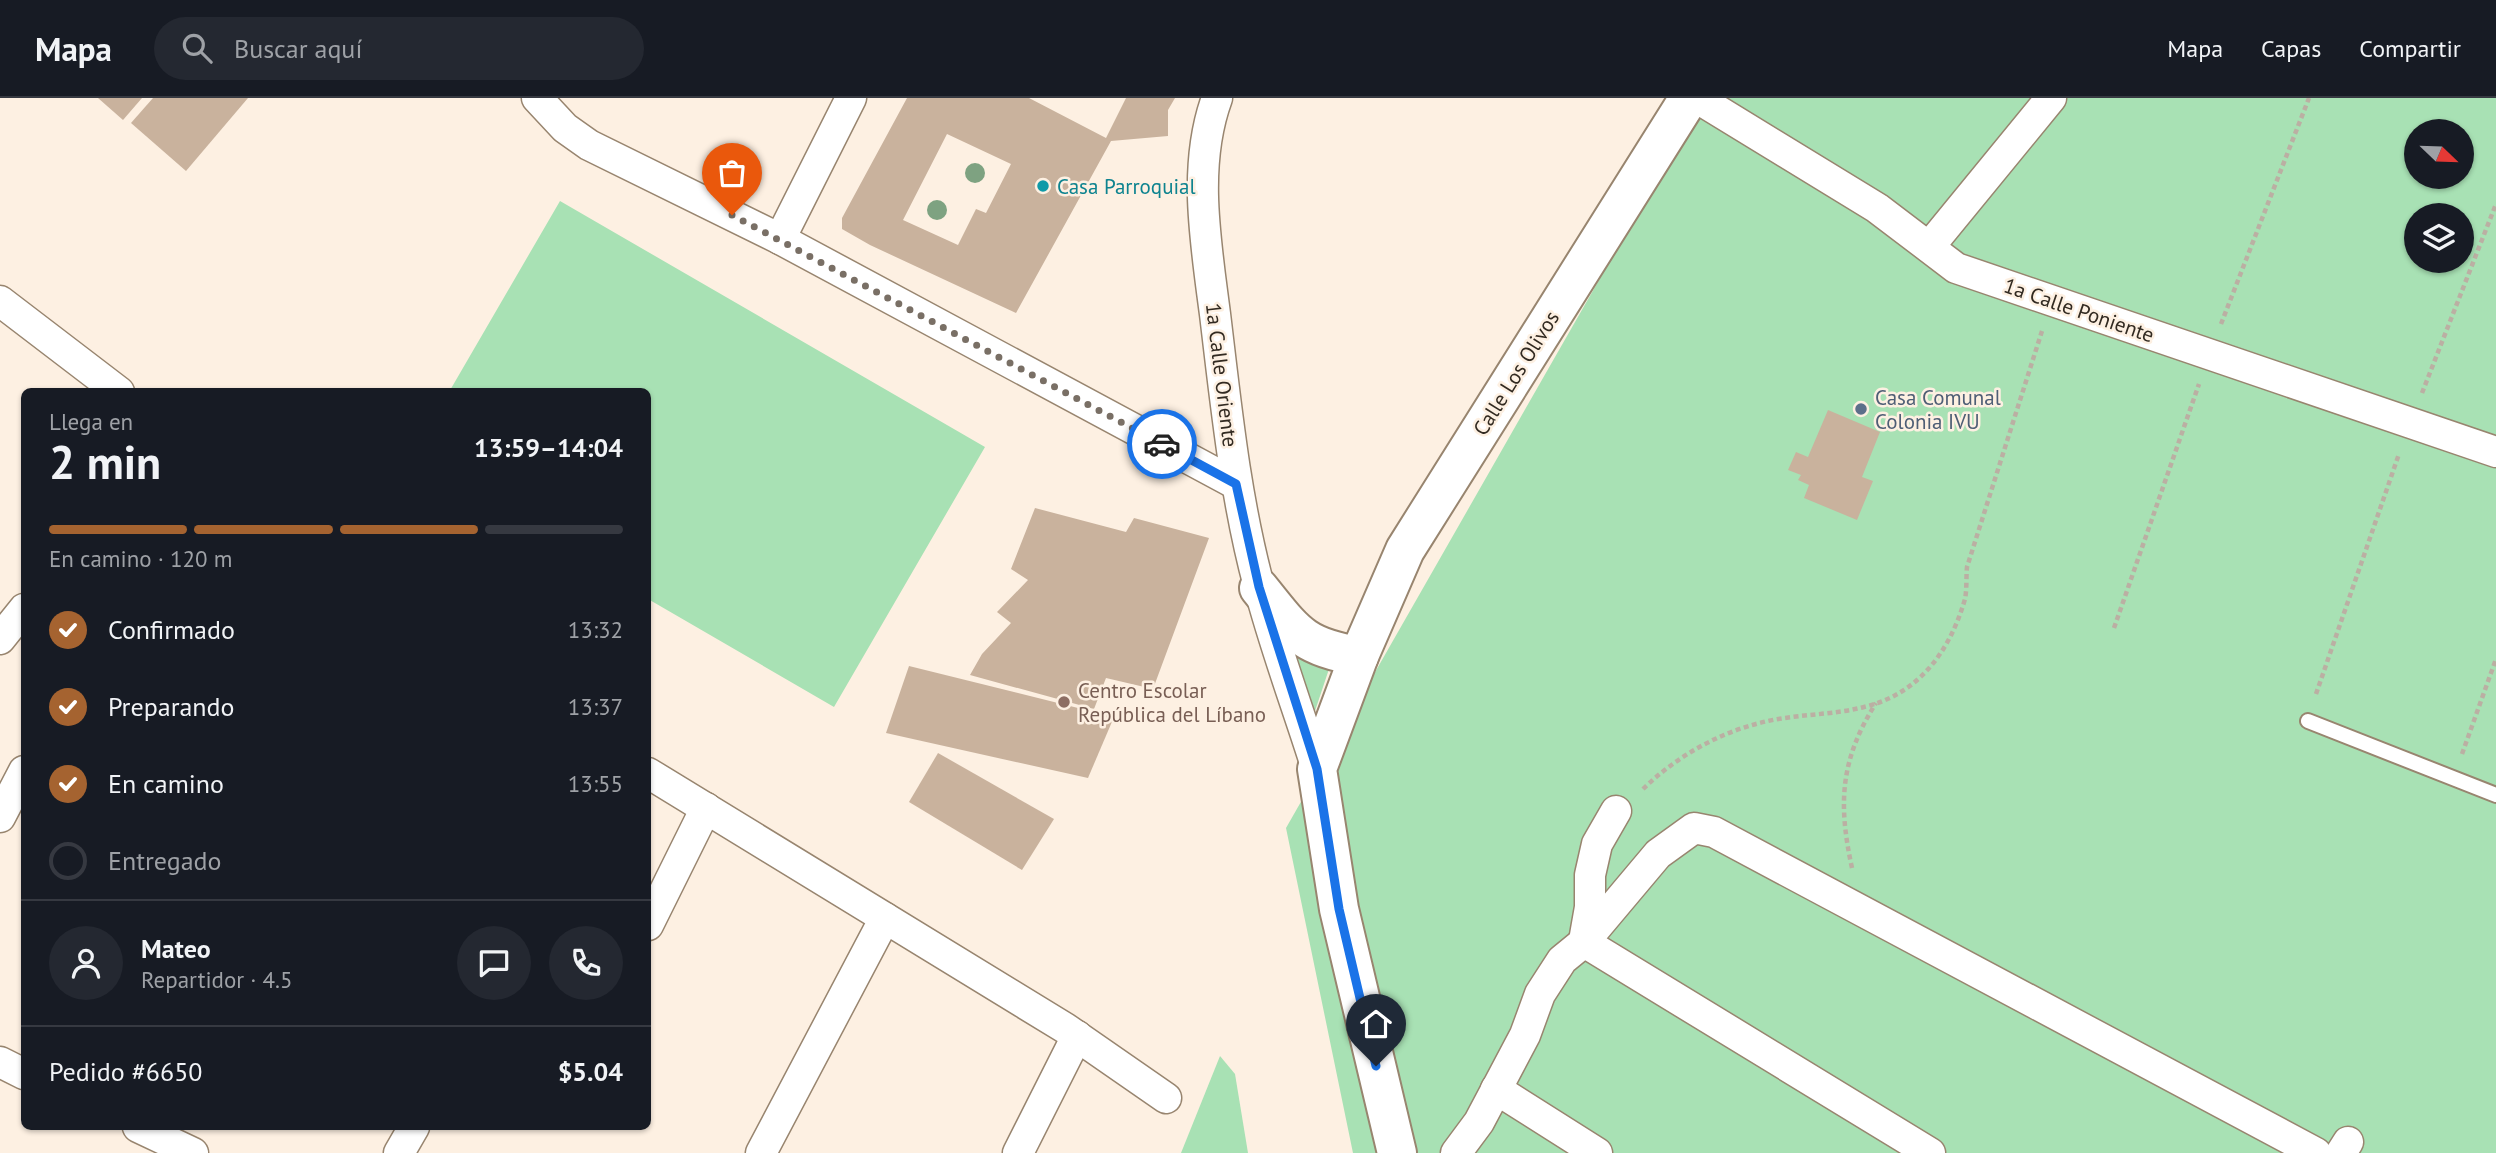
<!DOCTYPE html>
<html lang="es">
<meta charset="utf-8">
<style>
:root{--surface:#171b24;--page:#242831;--text:#f1f3f6;--muted:#9ea1a6;--line:#363941;--accent:#a56330}
body{margin:0;font-family:"PT Sans",sans-serif;background:var(--page);color:var(--text);height:100vh;display:flex;flex-direction:column;font-size:26px;white-space:nowrap}
*{box-sizing:border-box;margin:0}
p{font-size:23px;color:var(--muted)}
.icon{flex:none;width:38px;height:38px;fill:none;stroke:currentColor;stroke-width:2;stroke-linecap:round;stroke-linejoin:round}
.map{position:relative;flex:1;overflow:hidden}
.panel{position:absolute;left:21px;top:290px;width:630px;height:742px;display:flex;flex-direction:column;background:var(--surface);border-radius:10px;box-shadow:0 2px 5px #0004}
.panel>*{flex:none}
.needle{width:46px;rotate:113deg}
.buttons{position:absolute;left:2404px;top:21px;display:grid;gap:14px}
.buttons a{display:grid;place-items:center;width:70px;height:70px;border-radius:50%;background:var(--surface);box-shadow:0 2px 5px #0004;font-size:35px}
.pin{position:absolute;display:grid;place-items:center;width:60px;height:60px;color:#fff;margin:-72px -30px;border-radius:50% 50% 50% 0;rotate:-45deg;box-shadow:0 0 7px #0007}
.pin .icon{rotate:45deg}
.courier{position:absolute;display:grid;place-items:center;width:70px;height:70px;margin:-35px;border:5px solid #1a73e8;border-radius:50%;background:#fff;color:#222;box-shadow:0 2px 9px #0007}
.headline em{font-style:normal;font-weight:600}
.headline div{display:flex;flex-direction:column-reverse}
.headline{display:flex;align-items:center;justify-content:space-between;height:119px;padding:0 28px}
h1{font-size:46px;font-weight:600;line-height:52px}
.bar{display:grid;grid-template-columns:repeat(4,1fr);gap:10px 7px;align-content:center;height:84px;padding:0 28px}
.bar i{height:9px;border-radius:5px;background:var(--line)}
.bar .selected{background:var(--accent)}
.bar p{grid-column:span 4}
.line{display:flex;align-items:center;gap:18px;padding:0 28px;border-top:2px solid var(--line)}
.line div{flex:1}
.round{display:grid;place-items:center;flex:none;width:74px;height:74px;border-radius:37px;background:var(--page)}
ol{padding:0 28px;list-style:none}
li{display:flex;align-items:center;gap:21px;height:77px}
li p{margin-inline-start:auto}
li .icon{padding:7px;border-radius:50%;background:var(--accent);color:#fff;stroke-width:4}
li:last-child{color:var(--muted)}
li i{width:38px;height:38px;border:4px solid var(--line);border-radius:50%}
header{display:flex;align-items:center;gap:42px;box-sizing:border-box;height:98px;padding:0 35px;background:var(--surface);border-bottom:2px solid var(--line)}
header strong{font-size:33px}
nav{display:flex;gap:38px;margin-inline-start:auto;font-size:24px}
.search{width:490px;height:63px;background:var(--page);display:flex;align-items:center;gap:18px;box-sizing:border-box;padding:0 24px;border-radius:38px;color:var(--muted);font-size:26px}
.map>svg:first-child{display:block}
.green{fill:#a8e1b4;fill-rule:evenodd}
.building{fill:#c9b29d;fill-rule:evenodd}
.lines{fill:none;stroke-linecap:round;stroke-linejoin:round}
.lane-casing{stroke:#98856f;stroke-width:18}
.street-casing{stroke:#98856f;stroke-width:33}
.secondary-casing{stroke:#98856f;stroke-width:42}
.path{stroke:#bbafa3;stroke-width:4.5;stroke-dasharray:5 3.5;stroke-linecap:butt}
.lane{stroke:#fff;stroke-width:14}
.street{stroke:#fff;stroke-width:30}
.secondary{stroke:#fff;stroke-width:38}
.tree{fill:#7ea281}
.done{stroke:#796f65;stroke-width:7;stroke-dasharray:0 12.6}
.route{stroke:#1a73e8;stroke-width:9}
.culture-dot{fill:#0f9aa8;stroke:#fdf0e2;stroke-width:2.5}
.service-dot{fill:#5c6f8a;stroke:#fdf0e2;stroke-width:2.5}
.education-dot{fill:#8d6e63;stroke:#fdf0e2;stroke-width:2.5}
.labels{text-anchor:middle;dominant-baseline:central;stroke-width:5;stroke-linejoin:round;paint-order:stroke}
.culture-label{font-size:21px;fill:#0d838f;stroke:#fdf0e2;text-anchor:start}
.street-label{font-size:21px;fill:#322a21;stroke:#fdf0e2}
.service-label{font-size:21px;fill:#4e5e75;stroke:#fdf0e2;text-anchor:start}
.education-label{font-size:21px;fill:#785e54;stroke:#fdf0e2;text-anchor:start}
</style>
<header>
<strong>Mapa</strong>
<div class="search"><svg class="icon" aria-label="search" viewBox="0 0 24 24"><circle cx="10" cy="10" r="6"/><path d="M15 15l6 6"/></svg>Buscar aquí</div>
<nav><a>Mapa</a><a>Capas</a><a>Compartir</a></nav>
</header>
<div class="map">
<svg width="2496" height="1055" viewBox="0 0 2496 1055">
<rect width="100%" height="100%" fill="#fdf0e2"/>
<g class="green">
<path d="M 1703,0 L 2496,0 L 2496,1055 L 1353,1055 L 1286,730 ZM 2417,33 L 2462,33 L 2462,79 L 2417,79 ZM 2417,117 L 2462,117 L 2462,163 L 2417,163 Z"/>
<path d="M 560,103 L 985,349 L 834,609 L 648,501 L 648,294 L 449,294 Z"/>
<path d="M 1292,543 L 1333,559 L 1309,631 Z"/>
<path d="M 1220,958 L 1235,976 L 1248,1055 L 1181,1055 Z"/>
</g>
<g class="building">
<path d="M 98,0 L 142,0 L 123,22 Z"/>
<path d="M 153,0 L 248,0 L 186,73 L 131,25 Z"/>
<path d="M 907,0 L 1029,0 L 1106,40 L 1126,0 L 1175,0 L 1168,12 L 1168,38 L 1111,43 L 1016,215 L 870,147 L 842,131 L 842,120 ZM 947,36 L 1011,66 L 986,115 L 976,111 L 958,147 L 903,122 Z"/>
<path d="M 1828,312 L 1880,334 L 1862,379 L 1873,383 L 1857,422 L 1804,400 L 1809,387 L 1798,382 L 1801,377 L 1788,372 L 1796,354 L 1808,359 Z"/>
<path d="M 1035,410 L 1126,434 L 1134,420 L 1209,440 L 1153,591 L 1106,580 L 1094,611 L 970,577 L 982,556 L 1011,525 L 997,514 L 1028,482 L 1011,471 Z"/>
<path d="M 909,568 L 1114,619 L 1088,680 L 886,635 Z"/>
<path d="M 938,655 L 1054,721 L 1022,772 L 909,704 Z"/>
</g>
<g class="lines">
<g class="lane-casing">
<path id="lane" d="M 2308,623 L 2496,697"/>
</g>
<g class="street-casing">
<g id="street">
<path d="M 537,0 L 565,30 L 589,47 L 780,141 L 1236,386"/>
<path d="M 1217,0 C 1192,68 1206,146 1215,216 C 1226,307 1235,399 1259,488 C 1275,550 1298,610 1317,671"/>
<path d="M 1697,0 L 1877,110 L 1956,170 L 2496,354"/>
<path d="M 780,141 L 851,0"/>
<path d="M 1929,149 L 2051,0"/>
<path d="M 0,203 L 119,294"/>
<path d="M 0,541 L 24,511"/>
<path d="M 648,675 L 1065,930 L 1166,1000"/>
<path d="M 0,719 L 24,673"/>
<path d="M 648,827 L 706,710"/>
<path d="M 1584,843 L 1590,809 L 1590,777 L 1597,746 L 1616,713"/>
<path d="M 1584,844 L 1930,1055"/>
<path d="M 0,964 L 24,976"/>
<path d="M 1496,991 L 1597,1055"/>
<path d="M 138,1029 L 193,1055"/>
<path d="M 399,1055 L 414,1029"/>
<path d="M 761,1055 L 885,820"/>
<path d="M 1018,1055 L 1077,938"/>
<path d="M 1456,1055 L 1479,1024 L 1525,937 L 1540,896 L 1562,862 L 1584,844 L 1658,756 L 1694,730 L 1714,734 L 2316,1055"/>
<path d="M 2341,1055 L 2348,1044"/>
</g>
</g>
<g class="secondary-casing">
<g id="secondary">
<path d="M 1259,490 C 1294,533 1301,549 1359,558"/>
<path d="M 1397,1055 L 1339,811 L 1317,671 L 1359,558 L 1405,452 L 1689,0"/>
</g>
</g>
<g class="path">
<path d="M 2221,226 L 2309,0"/>
<path d="M 2422,295 L 2496,106"/>
<path d="M 2114,530 L 2199,286"/>
<path d="M 2316,596 L 2399,356"/>
<path d="M 2462,656 L 2496,561"/>
<path d="M 1643,691 C 1677,658 1721,633 1768,623 C 1800,616 1833,617 1864,609 C 1919,596 1950,553 1965,501 C 1967,491 1966,479 1967,469 L 2042,233"/>
<path d="M 1852,770 C 1838,706 1840,662 1876,605"/>
</g>
<use href="#lane" class="lane"/>
<use href="#street" class="street"/>
<use href="#secondary" class="secondary"/>
</g>
<g class="tree">
<circle cx="975" cy="75" r="10"/>
<circle cx="937" cy="112" r="10"/>
</g>
<g class="lines">
<path class="done" d="M 732,117 L 1162,346"/>
<path class="route" d="M 1162,346 L 1236,386 L 1259,489 L 1317,671 L 1339,811 L 1376,968"/>
</g>
<circle class="culture-dot" cx="1043" cy="88" r="7"/>
<circle class="service-dot" cx="1861" cy="311" r="7"/>
<circle class="education-dot" cx="1064" cy="604" r="7"/>
<g class="labels">
<g class="culture-label">
<text x="1057" y="88">Casa Parroquial</text>
</g>
<g class="street-label">
<text transform="translate(2079 212) rotate(19)">1a Calle Poniente</text>
<text transform="translate(1516 275) rotate(-58)">Calle Los Olivos</text>
<text transform="translate(1222 277) rotate(83)">1a Calle Oriente</text>
</g>
<g class="service-label">
<text x="1875" y="299">Casa Comunal<tspan x="1875" dy="24">Colonia IVU</tspan></text>
</g>
<g class="education-label">
<text x="1078" y="592">Centro Escolar<tspan x="1078" dy="24">República del Líbano</tspan></text>
</g>
</g>
</svg>
<div class="buttons">
<a><svg class="needle" viewBox="-14 -14 28 28"><path d="M0-13l5 13h-10z" fill="#e53935"/><path d="M0 13l5-13h-10z" fill="#9ea1a6"/></svg></a>
<a><svg class="icon" aria-label="layers" viewBox="0 0 24 24"><path d="M12 4l9 5-9 5-9-5zM3 14l9 5 9-5"/></svg></a>
</div>
<div class="pin" style="left:732px;top:117px;background:#ea580c"><svg class="icon" aria-label="bag" viewBox="0 0 24 24"><path d="M5 8h14l-1 12H6zM9 8a3 3 0 0 1 6 0"/></svg></div>
<div class="pin" style="left:1376px;top:968px;background:#1f2937"><svg class="icon" aria-label="home" viewBox="0 0 24 24"><path d="M3 11l9-7 9 7M6 9v11h12V9"/></svg></div>
<div class="courier" style="left:1162px;top:346px"><svg class="icon" aria-label="car" viewBox="0 0 24 24"><path d="M5 17H2v-5l4-1 3-4h7l3 4 3 1v5h-3M9 17h6M6 11h13"/><circle cx="7" cy="17" r="2"/><circle cx="17" cy="17" r="2"/></svg></div>
<section class="panel">
<div class="headline"><div><h1>2 min</h1><p>Llega en</p></div><em>13:59–14:04</em></div>
<div class="bar"><i class="selected"></i><i class="selected"></i><i class="selected"></i><i></i><p>En camino · 120 m</p></div>
<ol>
<li><svg class="icon" aria-label="check" viewBox="0 0 24 24"><path d="M5 12l5 5 9-10"/></svg>Confirmado<p>13:32</p></li>
<li><svg class="icon" aria-label="check" viewBox="0 0 24 24"><path d="M5 12l5 5 9-10"/></svg>Preparando<p>13:37</p></li>
<li><svg class="icon" aria-label="check" viewBox="0 0 24 24"><path d="M5 12l5 5 9-10"/></svg>En camino<p>13:55</p></li>
<li><i></i>Entregado</li>
</ol>
<div class="line" style="height:126px"><a class="round"><svg class="icon" aria-label="person" viewBox="0 0 24 24"><circle cx="12" cy="8" r="4"/><path d="M4 21q1-7 8-7t8 7"/></svg></a><div><b>Mateo</b><p>Repartidor · 4.5</p></div><a class="round"><svg class="icon" aria-label="chat" viewBox="0 0 24 24"><path d="M4 5h16v11H9l-5 4z"/></svg></a><a class="round"><svg class="icon" aria-label="phone" viewBox="0 0 24 24"><path d="M5 4h4l2 5-3 2q2 4 5 5l2-3 5 2v4C11 20 4 13 5 4z"/></svg></a></div>
<div class="line" style="height:91px"><div>Pedido #6650</div><b>$5.04</b></div>
</section>
</div>
